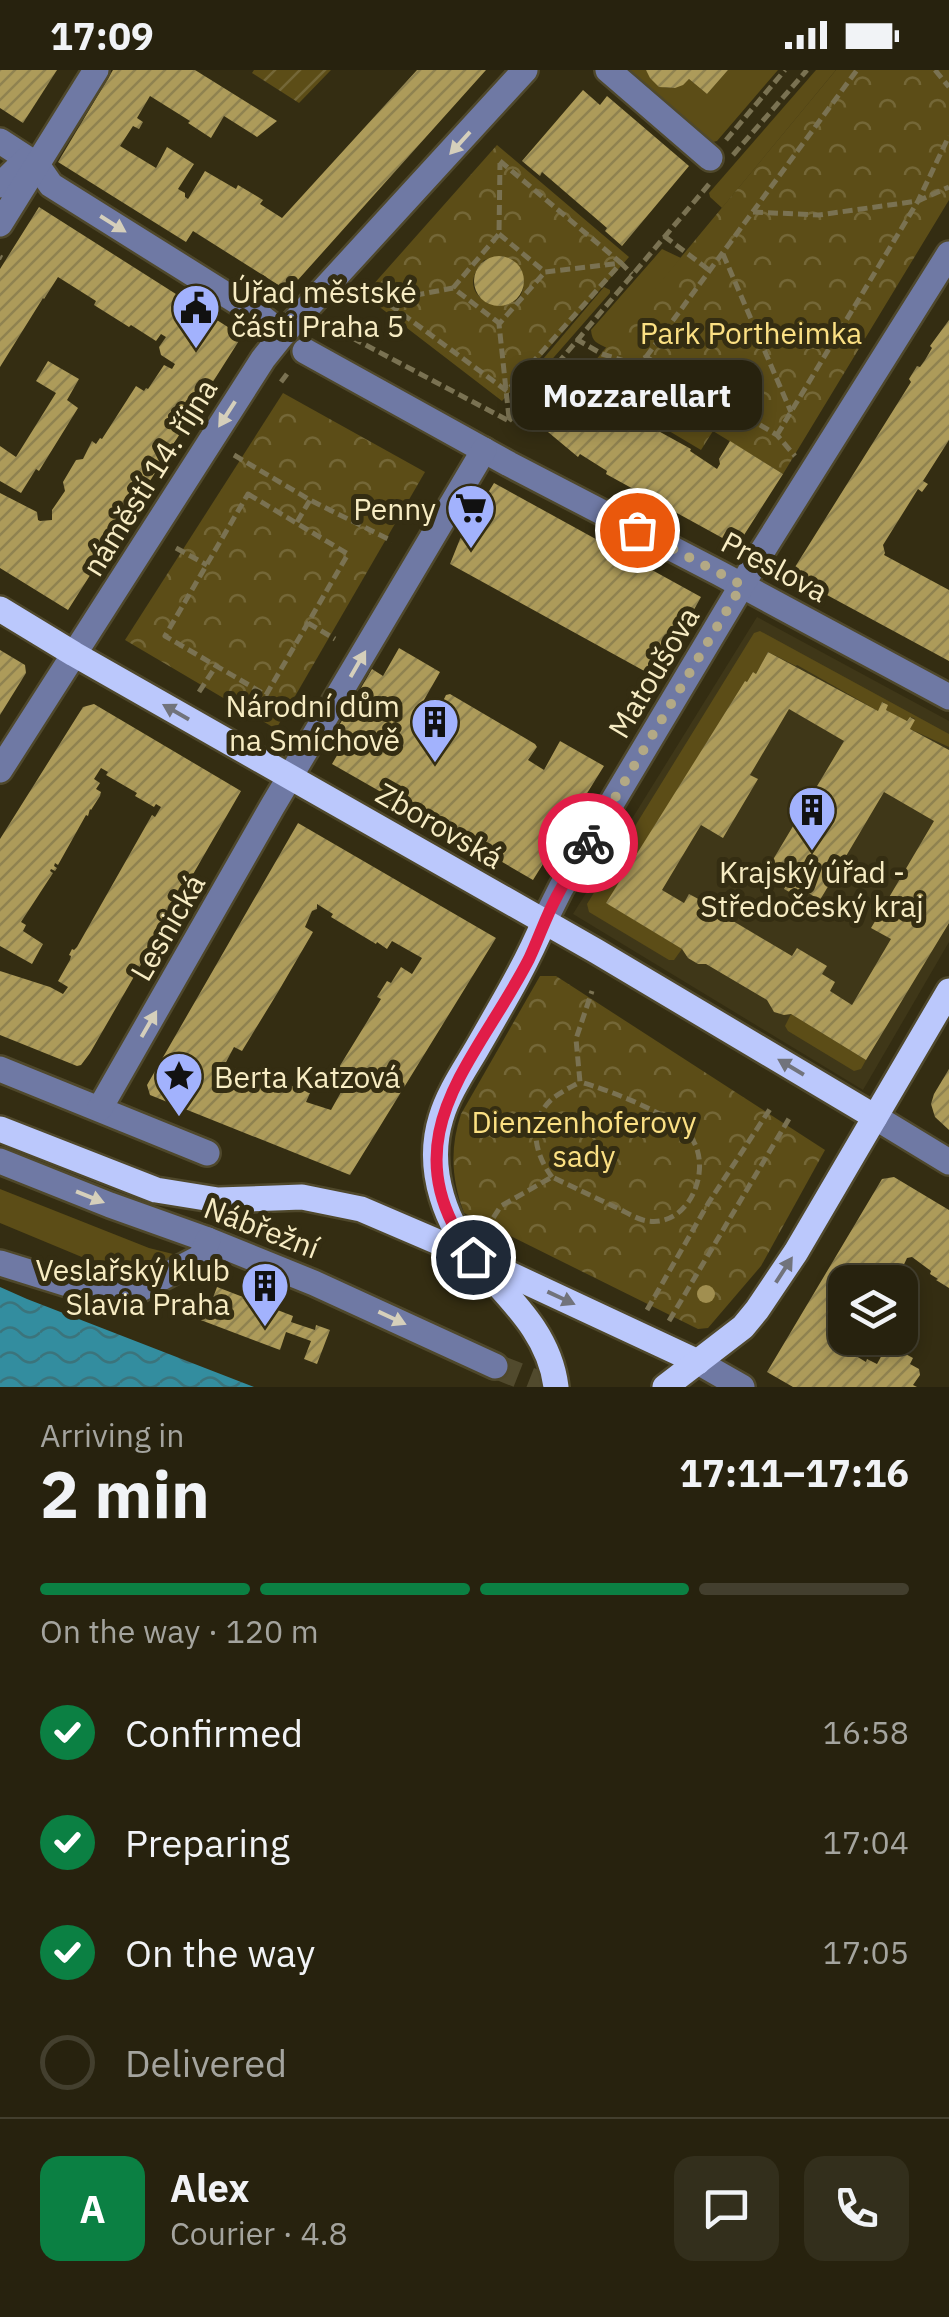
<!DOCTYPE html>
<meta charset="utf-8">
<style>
:root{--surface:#27220e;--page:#332f1c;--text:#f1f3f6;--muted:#a4a49e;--line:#433f2e;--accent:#0b8043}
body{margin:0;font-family:"IBM Plex Sans",sans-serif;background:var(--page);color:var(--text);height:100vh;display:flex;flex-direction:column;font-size:38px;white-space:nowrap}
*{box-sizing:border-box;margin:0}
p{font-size:32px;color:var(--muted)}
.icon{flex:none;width:55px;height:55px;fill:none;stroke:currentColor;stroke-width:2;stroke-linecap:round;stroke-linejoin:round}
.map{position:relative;height:1317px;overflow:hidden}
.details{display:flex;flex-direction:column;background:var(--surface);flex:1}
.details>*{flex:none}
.tools{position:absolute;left:828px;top:1195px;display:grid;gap:20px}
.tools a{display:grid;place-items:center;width:90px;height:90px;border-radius:20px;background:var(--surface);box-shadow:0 5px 15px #0003,0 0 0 2px var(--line);font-size:50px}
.pin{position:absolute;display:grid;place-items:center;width:85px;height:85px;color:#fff;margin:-42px;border:5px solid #fff;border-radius:50%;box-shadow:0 2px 10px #0007}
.courier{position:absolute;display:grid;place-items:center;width:100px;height:100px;margin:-50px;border:8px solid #e11d48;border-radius:50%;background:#fff;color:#222;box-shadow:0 2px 12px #0007}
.bubble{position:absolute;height:70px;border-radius:20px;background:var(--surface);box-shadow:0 5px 15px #0003,0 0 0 2px var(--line);font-size:32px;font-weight:800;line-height:70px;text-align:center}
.overview em{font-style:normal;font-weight:800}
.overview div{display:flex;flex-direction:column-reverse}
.overview{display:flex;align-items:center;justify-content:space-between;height:170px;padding:0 40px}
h1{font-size:65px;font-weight:800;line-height:75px}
.bar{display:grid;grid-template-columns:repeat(4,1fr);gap:15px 10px;align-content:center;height:120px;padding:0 40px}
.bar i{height:12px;border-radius:8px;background:var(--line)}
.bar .on{background:var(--accent)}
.bar p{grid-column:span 4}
.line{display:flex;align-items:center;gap:25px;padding:0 40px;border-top:2px solid var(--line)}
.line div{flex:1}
.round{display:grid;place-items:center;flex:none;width:105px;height:105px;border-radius:20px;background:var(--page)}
ol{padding:0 40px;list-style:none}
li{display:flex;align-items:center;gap:30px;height:110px}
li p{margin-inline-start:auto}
li .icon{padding:10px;border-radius:50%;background:var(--accent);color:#fff;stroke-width:4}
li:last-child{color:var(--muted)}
li i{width:55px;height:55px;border:5px solid var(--line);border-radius:50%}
.status{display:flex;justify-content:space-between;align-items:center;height:70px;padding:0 50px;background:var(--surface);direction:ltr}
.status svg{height:28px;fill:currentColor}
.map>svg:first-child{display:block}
.built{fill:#3f3718}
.grass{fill:#5c4d17}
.park{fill:url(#park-crowns);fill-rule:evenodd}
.garden{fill:url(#garden-furrows)}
.water{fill:url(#water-waves)}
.building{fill:url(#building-hatch);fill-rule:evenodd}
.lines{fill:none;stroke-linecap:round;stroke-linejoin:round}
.minor-tunnel{stroke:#514a2d;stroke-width:25;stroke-dasharray:25 12;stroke-linecap:butt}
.minor-casing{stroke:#4f482b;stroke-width:30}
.major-casing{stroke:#4f482b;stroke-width:30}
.path{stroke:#7a7252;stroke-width:5;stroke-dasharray:10 5;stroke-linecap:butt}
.minor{stroke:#6f79a4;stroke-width:25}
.major{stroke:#bbc8fc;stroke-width:25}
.tree{fill:#a18f50}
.oneway{fill:#d5cfbb}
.oneway2{fill:#71737b}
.done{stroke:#b3a985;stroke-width:10;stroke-dasharray:0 18}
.route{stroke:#e11d48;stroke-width:12}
.labels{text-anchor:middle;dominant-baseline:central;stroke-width:10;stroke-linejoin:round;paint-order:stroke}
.poi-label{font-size:30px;fill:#f7ecc3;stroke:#342d12;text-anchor:end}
.park-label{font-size:30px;fill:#fbe083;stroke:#342d12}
.street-label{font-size:30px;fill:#f7ecc3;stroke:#342d12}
</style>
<div class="status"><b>17:09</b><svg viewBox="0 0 49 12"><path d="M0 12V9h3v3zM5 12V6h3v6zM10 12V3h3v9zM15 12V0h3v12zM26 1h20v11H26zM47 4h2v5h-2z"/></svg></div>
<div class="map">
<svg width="949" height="1317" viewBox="0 0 949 1317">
<defs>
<pattern id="park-crowns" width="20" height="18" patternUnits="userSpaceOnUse" patternTransform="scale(2.5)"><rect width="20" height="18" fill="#5c4d17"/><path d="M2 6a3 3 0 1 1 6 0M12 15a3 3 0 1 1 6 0" fill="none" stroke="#746737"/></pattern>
<pattern id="garden-furrows" width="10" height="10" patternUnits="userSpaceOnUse" patternTransform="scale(2.5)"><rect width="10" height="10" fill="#5c4d17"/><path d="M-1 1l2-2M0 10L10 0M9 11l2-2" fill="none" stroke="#746737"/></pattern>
<pattern id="water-waves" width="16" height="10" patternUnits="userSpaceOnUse" patternTransform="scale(2.5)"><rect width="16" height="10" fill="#338d9f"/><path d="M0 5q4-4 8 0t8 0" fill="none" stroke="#3b747c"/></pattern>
<pattern id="building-hatch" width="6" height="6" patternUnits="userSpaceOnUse" patternTransform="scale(2.5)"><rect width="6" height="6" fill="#ad9b5a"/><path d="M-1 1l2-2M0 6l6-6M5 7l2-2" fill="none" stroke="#8f8250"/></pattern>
</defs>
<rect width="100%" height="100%" fill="#342d12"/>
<path class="built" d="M 757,547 L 949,651 L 949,872 L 863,1020 L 573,844 Z"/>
<g class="grass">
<path d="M 621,0 L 647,0 C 655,20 674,24 689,9 L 707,24 L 728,0 L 778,0 L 717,71 L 709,73 Z"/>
<path d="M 816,0 L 836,0 L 722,138 L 710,127 L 709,123 Z"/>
<path d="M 662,179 L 681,188 L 607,278 C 597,273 592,272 591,260 Z"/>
<path d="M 604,217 L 610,220 L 610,223 L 520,326 L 517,326 L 515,322 Z"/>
<path d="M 760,561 L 949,664 L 949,677 L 910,659 L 915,649 L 911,647 L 906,651 L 886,640 L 887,635 L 883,632 L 878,641 L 797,595 L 796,596 L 768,582 L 756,604 L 753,602 L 747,612 L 745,611 L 607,833 L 682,879 L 674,890 L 669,890 L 589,842 L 587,834 L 754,563 Z"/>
<path d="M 791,944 L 866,990 L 861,999 L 854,1001 L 788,961 L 785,956 Z"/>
<path d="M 0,1119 L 149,1178 L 173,1184 L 166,1192 L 151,1201 L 143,1192 L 89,1190 L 0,1153 Z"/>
</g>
<g class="park">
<path d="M 836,0 L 949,0 L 949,130 L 783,404 L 713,361 L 701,380 L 664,358 L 675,337 L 649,322 L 636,345 L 585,303 Z"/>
<path d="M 497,75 L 629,187 L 502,331 L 364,225 ZM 501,186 C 512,189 521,194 523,207 C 532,255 443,235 484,190 Z"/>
<path d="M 283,323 L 425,402 L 276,659 L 125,570 Z"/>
<path d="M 540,906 L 556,906 L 825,1080 L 761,1196 L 708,1258 L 698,1259 L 464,1143 C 451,1109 450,1077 461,1044 Z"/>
</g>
<path class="garden" d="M 254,0 L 331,0 L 299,33 L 252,3 Z"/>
<path class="water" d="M 0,1217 L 27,1229 L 254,1317 L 0,1317 Z"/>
<g class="building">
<path d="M 0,0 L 57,0 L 23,53 L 0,38 Z"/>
<path d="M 113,0 L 195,0 L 277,51 L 257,67 L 224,46 L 211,68 L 188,53 L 190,51 L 150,26 L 137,48 L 143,52 L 139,59 L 133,56 L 120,76 L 156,98 L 167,77 L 194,94 L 178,119 L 185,123 L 185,127 L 188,129 L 205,101 L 236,119 L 238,115 L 263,130 L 260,134 L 282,148 L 417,0 L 486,0 L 288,221 L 193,161 L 186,172 L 58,92 Z"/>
<path d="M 646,0 L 728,0 L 707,24 L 689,9 L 683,15 L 675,18 L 659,17 L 650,8 Z"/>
<path d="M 583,20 L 600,35 L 607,26 L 689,96 L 622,176 L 605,161 L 607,158 L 542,102 L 540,106 L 522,91 Z"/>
<path d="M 39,137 L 242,266 L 68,540 L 0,498 L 0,423 L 37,442 L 38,450 L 40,451 L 52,450 L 52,440 L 65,421 L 63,412 L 76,390 L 83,389 L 92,371 L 96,374 L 100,368 L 102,369 L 136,316 L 144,321 L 146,318 L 148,319 L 164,295 L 172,299 L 175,294 L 161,285 L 159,277 L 166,267 L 161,264 L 156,271 L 131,255 L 129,257 L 94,235 L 96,231 L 58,207 L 44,229 L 43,228 L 0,297 L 0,199 Z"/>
<circle cx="499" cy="211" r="25"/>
<path d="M 949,250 L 949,370 L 923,411 L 928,414 L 922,422 L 918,419 L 883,475 L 885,483 L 884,485 L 949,520 L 949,591 L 790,505 L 911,312 L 909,309 L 917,296 L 920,297 L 925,290 L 932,278 L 930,276 Z"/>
<path d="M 48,291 L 79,309 L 67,330 L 78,338 L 39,401 L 36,399 L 21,423 L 0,411 L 0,376 L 16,387 L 56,323 L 36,311 Z"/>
<path d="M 582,307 L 618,337 L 616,340 L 634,351 L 641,354 L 642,352 L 691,379 L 690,381 L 717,399 L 720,394 L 719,389 L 730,371 L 783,404 L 737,476 L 606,404 L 607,401 L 580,384 L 578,387 L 542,357 L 573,319 L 571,317 L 573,314 L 575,316 Z"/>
<path d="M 494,413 L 701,527 L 691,545 L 693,548 L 657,608 L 450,494 L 460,469 Z"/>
<path d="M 399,578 L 440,602 L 424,630 L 439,639 L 446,625 L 450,624 L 535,674 L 537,677 L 528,690 L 544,700 L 560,671 L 604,696 L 533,810 L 478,778 L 476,783 L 385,730 L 388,726 L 332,694 L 349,665 L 337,659 L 372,599 L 383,606 Z"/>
<path d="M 0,580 L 25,595 L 26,603 L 0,645 Z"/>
<path d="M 768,582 L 878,641 L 882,632 L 888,635 L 886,640 L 907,651 L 910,647 L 915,650 L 910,659 L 949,680 L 949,853 L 866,990 L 791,944 L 784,945 L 774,942 L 767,930 L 706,894 L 698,894 L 688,888 L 682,879 L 606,833 L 745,611 L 747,612 L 753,602 L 756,604 ZM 789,639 L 844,671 L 768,798 L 789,811 L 784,819 L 795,825 L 800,818 L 820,830 L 884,722 L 934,751 L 871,858 L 891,869 L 852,935 L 830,921 L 835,912 L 822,904 L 827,896 L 797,878 L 792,886 L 733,851 L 738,843 L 708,825 L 704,832 L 689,824 L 684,833 L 662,820 L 701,755 L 723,768 L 758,709 L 750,705 Z"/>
<path d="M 94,634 L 241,721 L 90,983 L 81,995 L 77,996 L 0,965 L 0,901 L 50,917 L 63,924 L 68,917 L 58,911 L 70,890 L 71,886 L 69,885 L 72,879 L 74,880 L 77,877 L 152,745 L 155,747 L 161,737 L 156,734 L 154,737 L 135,726 L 137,723 L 106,705 L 108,702 L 101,698 L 94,709 L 100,713 L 96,719 L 101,722 L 100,726 L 91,740 L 90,739 L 88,746 L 86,745 L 58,795 L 55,793 L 54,796 L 57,798 L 55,801 L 51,799 L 50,801 L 53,803 L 21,852 L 26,855 L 23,861 L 43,874 L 32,894 L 0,876 L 0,769 L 83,637 Z"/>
<path d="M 298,753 L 496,868 L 350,1105 L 150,1025 L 147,1015 ZM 317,834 L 333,844 L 331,847 L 376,874 L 377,872 L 387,879 L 392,871 L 422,888 L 412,904 L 401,897 L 391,913 L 387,911 L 377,927 L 381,929 L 333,1007 L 345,1015 L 331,1040 L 306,1032 L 310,1023 L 251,1000 L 249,1004 L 233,998 L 228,1000 L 225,994 L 234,977 L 242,981 L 278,922 L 313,862 L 305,857 L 312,841 L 317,839 Z"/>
<path d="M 949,999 L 949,1060 L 935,1047 L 931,1034 L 934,1024 Z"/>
<path d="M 894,1107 L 949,1140 L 949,1218 L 936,1210 L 938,1209 L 930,1204 L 931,1201 L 912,1187 L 907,1188 L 899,1205 L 896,1204 L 891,1212 L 845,1212 L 845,1268 L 856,1268 L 852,1275 L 851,1283 L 866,1292 L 867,1289 L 877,1294 L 883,1283 L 888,1282 L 897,1287 L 900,1281 L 913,1288 L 910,1294 L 919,1299 L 920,1305 L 913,1315 L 917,1317 L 793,1317 L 767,1302 L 882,1109 Z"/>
<path d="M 217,1217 L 293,1246 L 291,1252 L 315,1260 L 316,1255 L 330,1260 L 317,1294 L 304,1289 L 311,1271 L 286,1262 L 280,1280 L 198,1249 L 205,1231 L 211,1233 Z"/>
</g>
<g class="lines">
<path class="minor-tunnel" d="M 495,1296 L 548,1317"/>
<g class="minor-casing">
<g id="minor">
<path d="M 608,0 L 710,88"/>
<path d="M 0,71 L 37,95 L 51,115 L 260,246 L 283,264"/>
<path d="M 0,115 L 27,89"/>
<path d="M 0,154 L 96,0"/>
<path d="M 305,281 L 509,394 L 719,503 L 949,627"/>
<path d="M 0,700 L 263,289 L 283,264 L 525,0"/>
<path d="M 544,852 L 561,818 L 763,480 L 949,184"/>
<path d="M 0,999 L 207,1083"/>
<path d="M 100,1038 L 272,737 L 484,380"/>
<path d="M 875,1047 L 949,1092"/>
<path d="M 0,1091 L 110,1135 L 208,1170 L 314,1213 L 495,1296"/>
<path d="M 0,1193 L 103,1225 L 133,1223 L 201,1187 L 208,1170"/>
<path d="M 698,1292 L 742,1317"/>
</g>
</g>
<g class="major-casing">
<g id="major">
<path d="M 0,539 L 74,584 L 596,881 L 875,1047"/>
<path d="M 544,852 C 525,897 500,938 476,980 C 463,1002 448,1024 441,1048 C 425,1100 446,1156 481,1196 C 514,1233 550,1266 556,1317"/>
<path d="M 0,1059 L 156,1120 L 218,1130 L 302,1127 L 361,1139 L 473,1187 L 698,1292"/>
<path d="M 665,1317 L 743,1257 L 757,1240 L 796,1182 L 949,921"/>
</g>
</g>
<g class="path">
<path d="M 935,0 L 949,17"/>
<path d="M 726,70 L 785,0"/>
<path d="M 733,85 L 807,0"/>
<path d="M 753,142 L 819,145 L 918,131 L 949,117"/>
<path d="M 499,164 L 545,202 L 621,193 L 632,204"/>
<path d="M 664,166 L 709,200"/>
<path d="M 723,184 L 791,342"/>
<path d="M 0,187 L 2,188"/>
<path d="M 453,218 L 499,164 L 500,93"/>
<path d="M 378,226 L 507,321 L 621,193 L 500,91"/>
<path d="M 385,231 L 453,218 L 499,253"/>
<path d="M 326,254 L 509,351"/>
<path d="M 576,269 L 602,284 L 634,294 L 646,287 L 777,365 L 795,386"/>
<path d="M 646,287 L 857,0"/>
<path d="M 281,312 L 290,300"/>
<path d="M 509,348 L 499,254 L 545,202"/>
<path d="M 509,351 L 710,113"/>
<path d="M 777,365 L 918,131 L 949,66"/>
<path d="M 234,385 L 310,430 L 392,471"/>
<path d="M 248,424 L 348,484 L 266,625 L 165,566 Z"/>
<path d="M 297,452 L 310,430"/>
<path d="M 176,478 L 207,495"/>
<path d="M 308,553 L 335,569"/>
<path d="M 199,622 L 216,596"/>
<path d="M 552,1107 C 534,1083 527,1051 553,1028 C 561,1022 571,1017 580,1012"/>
<path d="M 485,1160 L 501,1136 L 552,1107 C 573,1117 594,1127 615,1137 C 624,1141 633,1147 643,1150 C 688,1162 715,1098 690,1066 C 673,1045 607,1019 580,1012 L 576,969 L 592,921"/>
<path d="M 647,1240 L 709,1132 L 772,1036"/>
<path d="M 669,1251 L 790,1047"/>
</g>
<use href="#minor" class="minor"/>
<use href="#major" class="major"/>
</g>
<circle class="tree" cx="706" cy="1224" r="9"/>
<defs><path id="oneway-solid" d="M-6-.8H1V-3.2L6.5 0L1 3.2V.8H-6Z" transform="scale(2.5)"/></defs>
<g class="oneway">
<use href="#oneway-solid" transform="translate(460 73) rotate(132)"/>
<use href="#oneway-solid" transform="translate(113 154) rotate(32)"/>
<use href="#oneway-solid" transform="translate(227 344) rotate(123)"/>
<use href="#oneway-solid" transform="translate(358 594) rotate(-60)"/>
<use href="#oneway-solid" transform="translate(149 954) rotate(-60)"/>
<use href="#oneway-solid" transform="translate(90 1127) rotate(22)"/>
<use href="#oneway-solid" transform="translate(392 1248) rotate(25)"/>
</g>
<g class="oneway2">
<use href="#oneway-solid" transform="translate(176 642) rotate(-150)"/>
<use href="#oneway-solid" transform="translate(791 997) rotate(-149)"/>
<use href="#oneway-solid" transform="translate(784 1200) rotate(-57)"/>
<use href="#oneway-solid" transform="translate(561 1228) rotate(25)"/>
</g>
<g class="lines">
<path class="done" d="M 588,773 L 742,515 L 637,460"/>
<path class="route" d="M 473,1187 C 386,1068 475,994 529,889 C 539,868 546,846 557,826 C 566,808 578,791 588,773"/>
</g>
<defs>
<g id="civic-pin" transform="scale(2.5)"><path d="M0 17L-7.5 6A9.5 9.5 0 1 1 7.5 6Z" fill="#a2b2fd" stroke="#342d12"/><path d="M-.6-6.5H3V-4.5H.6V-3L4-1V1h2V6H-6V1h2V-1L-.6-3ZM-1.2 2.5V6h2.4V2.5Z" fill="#111"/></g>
<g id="supermarket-pin" transform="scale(2.5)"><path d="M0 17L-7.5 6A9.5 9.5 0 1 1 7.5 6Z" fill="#a2b2fd" stroke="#342d12"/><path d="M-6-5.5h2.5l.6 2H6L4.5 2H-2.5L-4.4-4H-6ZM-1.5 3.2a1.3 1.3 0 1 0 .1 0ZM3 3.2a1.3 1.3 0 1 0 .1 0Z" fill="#111"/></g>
<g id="building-pin" transform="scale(2.5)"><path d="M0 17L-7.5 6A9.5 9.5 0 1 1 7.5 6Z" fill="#a2b2fd" stroke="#342d12"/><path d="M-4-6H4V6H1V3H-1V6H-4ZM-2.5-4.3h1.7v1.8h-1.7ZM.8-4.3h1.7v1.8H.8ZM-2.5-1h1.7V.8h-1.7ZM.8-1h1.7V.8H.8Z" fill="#111"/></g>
<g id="sight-pin" transform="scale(2.5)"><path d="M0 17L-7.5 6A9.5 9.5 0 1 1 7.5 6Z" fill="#a2b2fd" stroke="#342d12"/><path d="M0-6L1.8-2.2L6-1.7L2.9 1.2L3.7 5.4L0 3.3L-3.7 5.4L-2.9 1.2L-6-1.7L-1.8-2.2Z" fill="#111"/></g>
</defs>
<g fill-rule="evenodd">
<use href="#civic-pin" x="196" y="238"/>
<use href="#supermarket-pin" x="471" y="438"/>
<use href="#building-pin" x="435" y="652"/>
<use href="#building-pin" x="812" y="740"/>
<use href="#sight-pin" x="179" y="1006"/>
<use href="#building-pin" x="265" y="1216"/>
</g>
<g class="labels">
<g class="poi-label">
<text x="231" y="221" text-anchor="start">Úřad městské<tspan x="231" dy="34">části Praha 5</tspan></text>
<text x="436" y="438">Penny</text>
<text x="400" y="635">Národní dům<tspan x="400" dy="34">na Smíchově</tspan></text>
<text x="812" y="801" text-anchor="middle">Krajský úřad -<tspan x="812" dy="34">Středočeský kraj</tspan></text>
<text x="214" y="1006" text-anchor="start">Berta Katzová</text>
<text x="230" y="1199">Veslařský klub<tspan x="230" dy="34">Slavia Praha</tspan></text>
</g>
<g class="park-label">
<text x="751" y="262">Park Portheimka</text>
<text x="584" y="1051">Dienzenhoferovy<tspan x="584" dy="34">sady</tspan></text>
</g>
<g class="street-label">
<text transform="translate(149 407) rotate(-58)">náměstí 14. října</text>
<text transform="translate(775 496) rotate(28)">Preslova</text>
<text transform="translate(653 602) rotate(-59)">Matoušova</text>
<text transform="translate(440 755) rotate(30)">Zborovská</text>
<text transform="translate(167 857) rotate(-60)">Lesnická</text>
<text transform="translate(262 1157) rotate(21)">Nábřežní</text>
</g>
</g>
</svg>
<div class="tools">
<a><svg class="icon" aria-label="layers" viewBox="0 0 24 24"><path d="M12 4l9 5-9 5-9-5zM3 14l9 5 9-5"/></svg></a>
</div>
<div class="pin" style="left:637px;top:460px;background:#ea580c"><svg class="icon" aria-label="bag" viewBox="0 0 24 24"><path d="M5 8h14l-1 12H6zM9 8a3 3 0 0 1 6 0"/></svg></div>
<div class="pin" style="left:473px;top:1187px;background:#1f2937"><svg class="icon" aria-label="home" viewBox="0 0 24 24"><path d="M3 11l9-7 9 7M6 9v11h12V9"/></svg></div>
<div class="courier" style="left:588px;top:773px"><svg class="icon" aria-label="bike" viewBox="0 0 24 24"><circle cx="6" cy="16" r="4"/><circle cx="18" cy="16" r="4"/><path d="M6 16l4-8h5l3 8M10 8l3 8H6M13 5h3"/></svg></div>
<div class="bubble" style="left:512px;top:290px;width:250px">Mozzarellart</div>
</div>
<section class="details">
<div class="overview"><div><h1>2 min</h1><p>Arriving in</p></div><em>17:11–17:16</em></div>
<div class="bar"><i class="on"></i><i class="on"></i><i class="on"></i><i></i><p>On the way · 120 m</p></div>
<ol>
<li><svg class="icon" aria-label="check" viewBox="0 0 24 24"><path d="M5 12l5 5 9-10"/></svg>Confirmed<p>16:58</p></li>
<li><svg class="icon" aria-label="check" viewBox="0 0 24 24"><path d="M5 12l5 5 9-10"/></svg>Preparing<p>17:04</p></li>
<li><svg class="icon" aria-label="check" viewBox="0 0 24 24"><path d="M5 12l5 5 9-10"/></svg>On the way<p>17:05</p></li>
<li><i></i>Delivered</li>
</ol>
<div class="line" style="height:180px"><b class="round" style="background:var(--accent);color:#fff">A</b><div><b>Alex</b><p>Courier · 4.8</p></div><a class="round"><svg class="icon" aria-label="chat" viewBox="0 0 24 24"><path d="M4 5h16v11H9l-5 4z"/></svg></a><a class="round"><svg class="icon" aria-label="phone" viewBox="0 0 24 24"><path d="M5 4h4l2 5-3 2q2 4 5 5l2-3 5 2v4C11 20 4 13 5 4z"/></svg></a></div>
</section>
